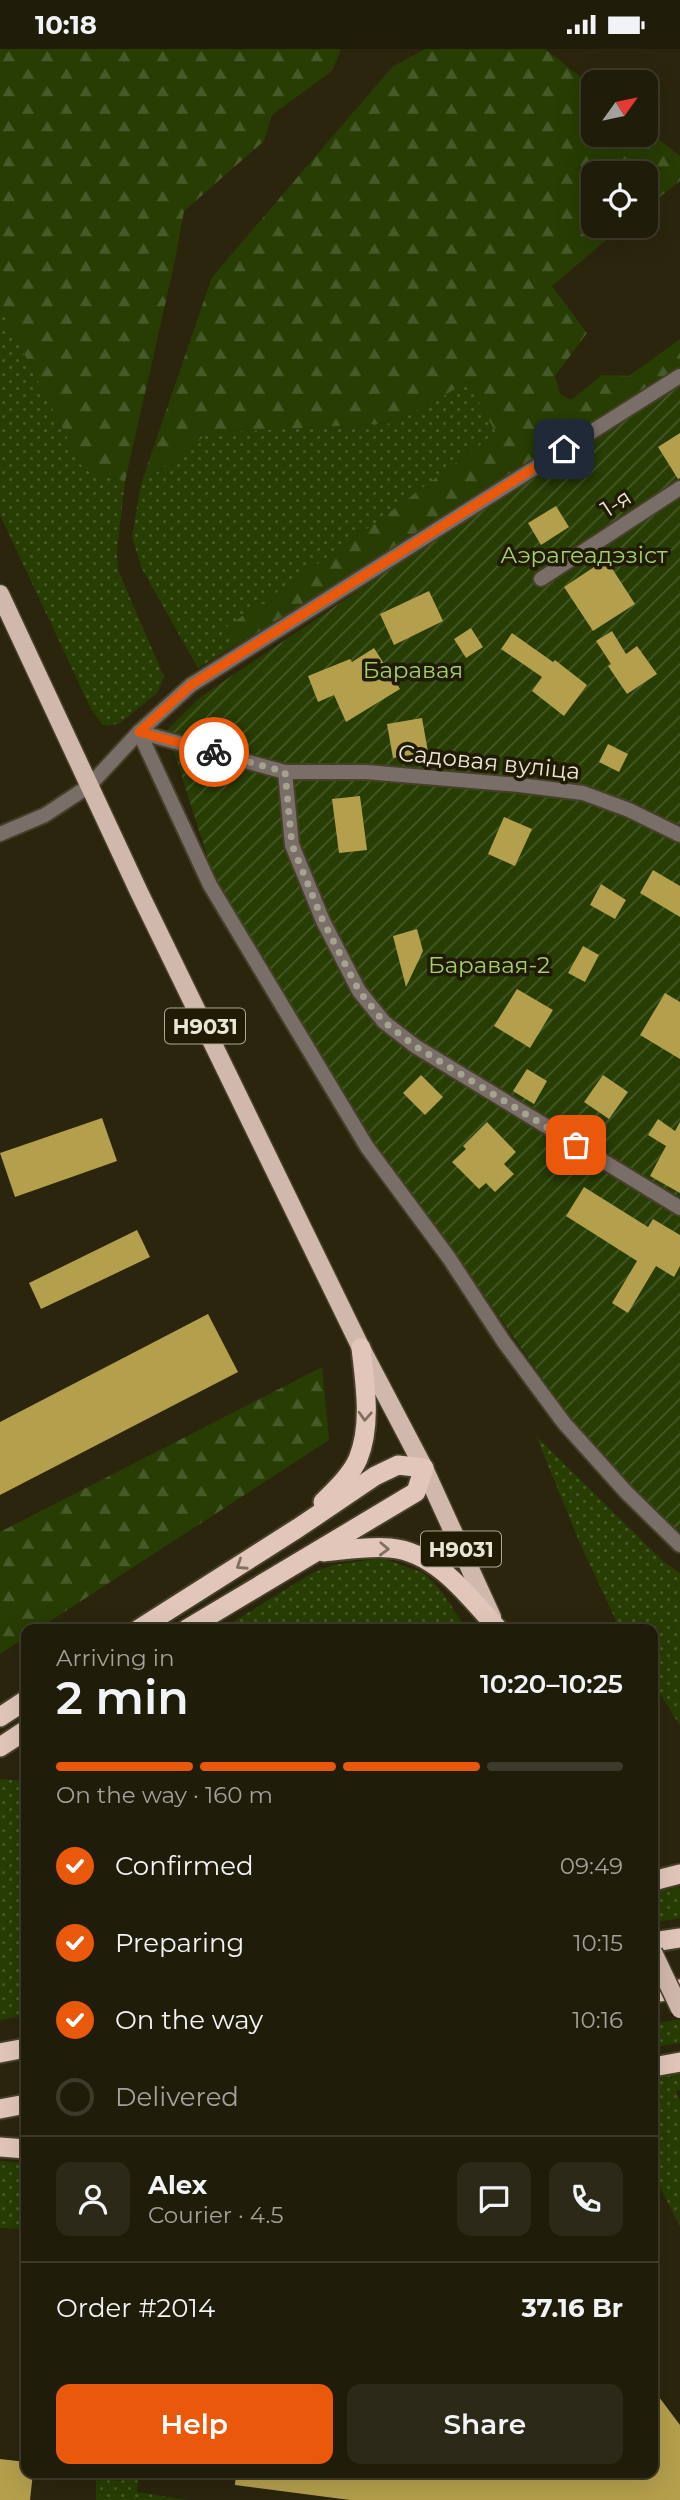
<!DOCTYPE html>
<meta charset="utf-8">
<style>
:root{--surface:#201c0a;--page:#2d2918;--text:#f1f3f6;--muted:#a2a19c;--line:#3d3a2b;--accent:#ea580c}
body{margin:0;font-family:Montserrat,sans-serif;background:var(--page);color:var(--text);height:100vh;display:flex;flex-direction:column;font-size:26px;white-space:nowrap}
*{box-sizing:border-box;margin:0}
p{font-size:23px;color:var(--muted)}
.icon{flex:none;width:38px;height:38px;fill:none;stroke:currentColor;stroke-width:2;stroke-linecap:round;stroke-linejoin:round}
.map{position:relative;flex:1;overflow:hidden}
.details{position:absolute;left:21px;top:1575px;width:637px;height:854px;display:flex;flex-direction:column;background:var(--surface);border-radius:14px;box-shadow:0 7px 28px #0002,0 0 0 2px var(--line)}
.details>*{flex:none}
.needle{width:46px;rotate:57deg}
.tools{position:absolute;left:581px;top:21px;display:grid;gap:14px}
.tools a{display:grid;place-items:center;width:77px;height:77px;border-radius:14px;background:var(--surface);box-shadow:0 7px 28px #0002,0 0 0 2px var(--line);font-size:35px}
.pin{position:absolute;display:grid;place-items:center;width:60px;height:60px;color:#fff;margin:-30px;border-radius:14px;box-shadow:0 4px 10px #0006}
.courier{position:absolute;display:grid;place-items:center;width:70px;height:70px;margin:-35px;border:5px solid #ea580c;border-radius:50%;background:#fff;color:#222;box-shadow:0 2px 9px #0007}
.head em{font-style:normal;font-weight:600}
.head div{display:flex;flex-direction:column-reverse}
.head{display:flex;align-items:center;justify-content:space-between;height:119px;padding:0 35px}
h1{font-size:46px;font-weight:600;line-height:52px}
.bar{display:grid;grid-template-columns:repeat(4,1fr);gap:10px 7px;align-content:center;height:84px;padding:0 35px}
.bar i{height:9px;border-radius:5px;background:var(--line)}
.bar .current{background:var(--accent)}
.bar p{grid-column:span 4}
.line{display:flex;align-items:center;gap:18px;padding:0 35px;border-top:2px solid var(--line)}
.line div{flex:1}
.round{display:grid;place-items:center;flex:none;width:74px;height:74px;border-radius:14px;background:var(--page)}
ol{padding:0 35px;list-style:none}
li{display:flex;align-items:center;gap:21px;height:77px}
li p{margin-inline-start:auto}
li .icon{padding:7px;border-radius:50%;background:var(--accent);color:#fff;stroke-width:4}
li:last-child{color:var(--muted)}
li i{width:38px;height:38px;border:4px solid var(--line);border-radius:50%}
.cta{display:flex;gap:14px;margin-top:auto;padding:14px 35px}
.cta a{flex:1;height:80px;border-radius:14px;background:var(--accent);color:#fff;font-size:28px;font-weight:600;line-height:80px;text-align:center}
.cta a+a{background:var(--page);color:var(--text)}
.status{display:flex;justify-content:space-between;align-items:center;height:49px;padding:0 35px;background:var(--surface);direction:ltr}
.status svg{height:19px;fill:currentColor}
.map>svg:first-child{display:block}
.grass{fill:url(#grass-dots)}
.forest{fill:url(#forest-firs)}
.garden{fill:url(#garden-furrows)}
.building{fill:#b49f4c}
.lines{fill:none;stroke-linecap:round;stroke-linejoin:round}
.pedestrian-casing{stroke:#464029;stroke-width:18}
.minor-casing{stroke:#464029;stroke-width:18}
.primary-casing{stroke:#464029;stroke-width:21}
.trunk-casing{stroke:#464029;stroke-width:23}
.pedestrian{stroke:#7a6e68;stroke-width:14}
.minor{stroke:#7a6e68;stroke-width:14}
.primary{stroke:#d1b8ac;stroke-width:18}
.trunk{stroke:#e2c6ba;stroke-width:19}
.primary-bridge-casing{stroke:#464029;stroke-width:21;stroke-linecap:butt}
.primary-bridge{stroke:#d1b8ac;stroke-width:18}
.oneway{stroke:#82705f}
.done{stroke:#a6a290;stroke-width:7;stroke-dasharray:0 12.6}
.route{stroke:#ea580c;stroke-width:9}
.labels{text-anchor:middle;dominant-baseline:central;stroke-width:7;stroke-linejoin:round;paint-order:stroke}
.shield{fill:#211b04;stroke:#ada898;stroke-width:2}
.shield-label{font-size:21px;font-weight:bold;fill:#e9e5d7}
.street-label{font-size:23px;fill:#e9e5d7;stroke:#211b04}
.park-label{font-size:23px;fill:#a3cf6d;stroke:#211b04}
</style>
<div class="status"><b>10:18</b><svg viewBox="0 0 49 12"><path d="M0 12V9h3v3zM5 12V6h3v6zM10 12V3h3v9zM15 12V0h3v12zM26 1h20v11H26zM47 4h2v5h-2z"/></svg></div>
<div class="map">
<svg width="680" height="2451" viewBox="0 0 680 2451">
<defs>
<pattern id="grass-dots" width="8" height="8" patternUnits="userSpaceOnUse" patternTransform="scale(1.75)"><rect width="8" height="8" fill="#273d04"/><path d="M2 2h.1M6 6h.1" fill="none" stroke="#465928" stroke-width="1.8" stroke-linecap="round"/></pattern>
<pattern id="forest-firs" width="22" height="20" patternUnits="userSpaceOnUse" patternTransform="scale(1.75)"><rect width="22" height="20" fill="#273d04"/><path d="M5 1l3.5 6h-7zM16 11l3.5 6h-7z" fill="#465928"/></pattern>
<pattern id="garden-furrows" width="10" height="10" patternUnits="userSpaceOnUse" patternTransform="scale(1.75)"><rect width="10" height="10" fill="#273d04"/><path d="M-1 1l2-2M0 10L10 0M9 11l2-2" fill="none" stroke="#465928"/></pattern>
</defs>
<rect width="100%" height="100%" fill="#2b250d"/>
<g class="grass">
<path d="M 0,258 L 84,421 L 125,432 L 117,502 L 118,521 L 164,628 L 157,644 L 120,674 L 108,677 L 102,675 L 91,660 L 0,466 Z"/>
<path d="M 468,333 L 497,384 L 351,492 L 226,579 L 233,598 L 198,619 L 142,520 L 132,488 L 141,435 L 209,384 L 394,374 Z"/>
<path d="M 536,1387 L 664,1513 L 680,1524 L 680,1677 L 653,1633 L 653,1580 L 620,1580 L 582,1499 Z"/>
<path d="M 382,1509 L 424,1524 L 443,1544 L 466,1580 L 222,1580 L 312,1524 L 333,1516 Z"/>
<path d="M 0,1730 L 26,1732 L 26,1966 L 0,1971 Z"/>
<path d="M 680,1838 L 680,1869 L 653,1874 L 653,1843 Z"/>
<path d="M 680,1970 L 680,1994 L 653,1998 L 653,1975 Z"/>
<path d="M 680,2020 L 680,2041 L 676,2042 L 680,2052 L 680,2178 L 653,2124 L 653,2023 Z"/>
<path d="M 0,2112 L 26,2114 L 26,2180 L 0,2179 Z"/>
<path d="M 123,2424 L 138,2424 L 137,2443 L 186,2451 L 96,2451 L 96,2429 L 122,2432 Z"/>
</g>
<g class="forest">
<path d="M 0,0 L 341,0 L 332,22 L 272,66 L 264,92 L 184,162 L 174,216 L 125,432 L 84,421 L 0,258 Z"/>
<path d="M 425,0 L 545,0 L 593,38 L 593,86 L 646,86 L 646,80 L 680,107 L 680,132 L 646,159 L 646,124 L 593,124 L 593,177 L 623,177 L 552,237 L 587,284 L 555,327 L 560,345 L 571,351 L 602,326 L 629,327 L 680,290 L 680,319 L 411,506 L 233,598 L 225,579 L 351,492 L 496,384 L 468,333 L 394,374 L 209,384 L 141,435 L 212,228 L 392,18 Z"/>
<path d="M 322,1318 L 329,1391 L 38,1580 L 26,1580 L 26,1588 L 0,1605 L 0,1483 Z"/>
</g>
<path class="garden" d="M 680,330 L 680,1484 L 631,1437 L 570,1369 L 456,1206 L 370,1092 L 215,832 L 167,681 L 199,649 L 411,506 Z"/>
<g class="building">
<path d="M 680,384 L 680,429 L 678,430 L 658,398 Z"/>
<path d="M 556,457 L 569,478 L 541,496 L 528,474 Z"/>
<path d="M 606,510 L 635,555 L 593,582 L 564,538 Z"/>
<path d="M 429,542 L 443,572 L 394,596 L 380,565 Z"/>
<path d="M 471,579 L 483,598 L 466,609 L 454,590 Z"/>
<path d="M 612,582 L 626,605 L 637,597 L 657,625 L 627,645 L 608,617 L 611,615 L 596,592 Z"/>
<path d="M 512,584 L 553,613 L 555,611 L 587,636 L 564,667 L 532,642 L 542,628 L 501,600 Z"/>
<path d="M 374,599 L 400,640 L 346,673 L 334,646 L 318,653 L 308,627 L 350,610 L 352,613 Z"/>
<path d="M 422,669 L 428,703 L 393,709 L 387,675 Z"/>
<path d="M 608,695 L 628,705 L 619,723 L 599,713 Z"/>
<path d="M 360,747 L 367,801 L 339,804 L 332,750 Z"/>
<path d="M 504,768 L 532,780 L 515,817 L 488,805 Z"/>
<path d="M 653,821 L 680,837 L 680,868 L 640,844 Z"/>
<path d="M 601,835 L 626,851 L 615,870 L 590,856 Z"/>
<path d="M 417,880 L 423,902 L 406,938 L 393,887 Z"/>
<path d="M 583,897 L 599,906 L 585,933 L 568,924 Z"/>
<path d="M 517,940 L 553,961 L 530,999 L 494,977 Z"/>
<path d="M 665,944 L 680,953 L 680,1010 L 640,986 Z"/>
<path d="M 527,1020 L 547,1032 L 534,1055 L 513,1042 Z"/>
<path d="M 421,1026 L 443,1048 L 425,1066 L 403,1044 Z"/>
<path d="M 603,1026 L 628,1043 L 609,1070 L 584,1053 Z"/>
<path d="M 102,1069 L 117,1112 L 15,1148 L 0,1104 Z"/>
<path d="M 658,1070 L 675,1082 L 680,1073 L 680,1144 L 650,1127 L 666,1097 L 648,1086 Z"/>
<path d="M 487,1073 L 516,1103 L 504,1115 L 514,1125 L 495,1143 L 486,1134 L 479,1140 L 452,1113 L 466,1100 L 463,1097 Z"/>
<path d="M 584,1138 L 648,1178 L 653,1170 L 680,1186 L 680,1217 L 674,1228 L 656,1217 L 628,1264 L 612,1254 L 637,1212 L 566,1167 Z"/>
<path d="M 137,1181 L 150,1208 L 41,1260 L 29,1234 Z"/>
<path d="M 208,1265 L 238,1323 L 0,1446 L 0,1373 Z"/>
<path d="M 653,2340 L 680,2376 L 680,2451 L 350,2451 L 235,2436 L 236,2424 L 653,2424 Z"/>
<path d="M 0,2410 L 26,2413 L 26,2424 L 33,2424 L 30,2451 L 0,2451 Z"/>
</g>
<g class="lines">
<g class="pedestrian-casing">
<path id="pedestrian" d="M 541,530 L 680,439"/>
</g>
<g class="minor-casing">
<g id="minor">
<path d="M 139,683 L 210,836 L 367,1098 L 449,1209 L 504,1293 L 564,1374 L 626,1443 L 680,1496"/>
<path d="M 139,683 L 285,723 L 366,723 L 519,736 L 583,744 L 629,761 L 680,786"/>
<path d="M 285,723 L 292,796 L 323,872 L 359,942 L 384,973 L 415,997 L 680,1159"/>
<path d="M 0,785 L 45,766 L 89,737 L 139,683 L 191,636 L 680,327"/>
</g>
</g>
<g class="primary-casing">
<path id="primary" d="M 0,545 L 139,843 L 361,1299 L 424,1419 L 492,1568"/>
</g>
<g class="trunk-casing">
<g id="trunk">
<path d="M 323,1453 C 335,1441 351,1426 358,1410 C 372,1376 365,1335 361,1299"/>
<path d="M 324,1503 C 345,1501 368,1497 390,1499 C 437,1503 469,1548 498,1580"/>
<path d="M 139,1580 L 298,1479 L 375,1427 L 398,1416 L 424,1419 L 416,1443 L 187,1580"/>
<path d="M 0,1668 L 26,1651"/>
<path d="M 0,1698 L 26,1681"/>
<path d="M 653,1832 L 680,1825"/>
<path d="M 653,1893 L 680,1889"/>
<path d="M 653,1944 L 680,1940"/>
<path d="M 0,2004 L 26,1999"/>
<path d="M 653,2018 L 680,2013"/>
<path d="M 0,2060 L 26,2055"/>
<path d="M 0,2098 L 26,2100"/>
</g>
</g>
<use href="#pedestrian" class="pedestrian"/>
<use href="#minor" class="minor"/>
<use href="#primary" class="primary"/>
<use href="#trunk" class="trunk"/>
<g class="primary-bridge-casing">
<path id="primary-bridge" d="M 653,1903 L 680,1960"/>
</g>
<use href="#primary-bridge" class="primary-bridge"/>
</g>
<defs><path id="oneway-chevron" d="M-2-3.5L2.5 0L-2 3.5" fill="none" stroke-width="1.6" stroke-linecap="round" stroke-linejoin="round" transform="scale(1.75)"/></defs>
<g class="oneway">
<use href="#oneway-chevron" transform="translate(365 1367) rotate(93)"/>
<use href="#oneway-chevron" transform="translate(384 1500) rotate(2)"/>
<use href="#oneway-chevron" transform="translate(241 1516) rotate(147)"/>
</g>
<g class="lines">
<path class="done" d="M 214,703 L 285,723 L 292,796 L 323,872 L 359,942 L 384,973 L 415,997 L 576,1096"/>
<path class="route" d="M 214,703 L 139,683 L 191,636 L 564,400"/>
</g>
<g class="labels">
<g class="shield">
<rect x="165" y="959.5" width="80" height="35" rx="5"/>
<rect x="421" y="1482.5" width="80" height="35" rx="5"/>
</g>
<g class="shield-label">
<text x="205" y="977">Н9031</text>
<text x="461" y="1500">Н9031</text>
</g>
<g class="street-label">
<text transform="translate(616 454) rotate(-33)">1-я</text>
<text transform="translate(489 713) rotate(6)">Садовая вуліца</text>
</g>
<g class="park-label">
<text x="584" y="506">Аэрагеадэзіст</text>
<text x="413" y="621">Баравая</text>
<text x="489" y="916">Баравая-2</text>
</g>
</g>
</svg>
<div class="tools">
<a><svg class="needle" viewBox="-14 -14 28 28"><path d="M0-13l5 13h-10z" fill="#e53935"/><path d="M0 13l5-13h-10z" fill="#a2a19c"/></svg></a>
<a><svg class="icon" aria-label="locate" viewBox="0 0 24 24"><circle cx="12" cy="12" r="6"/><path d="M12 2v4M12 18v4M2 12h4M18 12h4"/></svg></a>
</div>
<div class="pin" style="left:576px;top:1096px;background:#ea580c"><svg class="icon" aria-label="bag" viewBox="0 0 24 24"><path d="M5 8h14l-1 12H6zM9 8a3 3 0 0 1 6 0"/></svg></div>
<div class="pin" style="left:564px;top:400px;background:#1f2937"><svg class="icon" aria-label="home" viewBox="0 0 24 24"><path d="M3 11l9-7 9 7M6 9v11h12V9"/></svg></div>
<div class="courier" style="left:214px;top:703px"><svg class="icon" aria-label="bike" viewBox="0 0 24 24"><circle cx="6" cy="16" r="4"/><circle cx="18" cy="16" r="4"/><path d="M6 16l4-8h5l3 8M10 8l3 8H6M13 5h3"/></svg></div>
<section class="details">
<div class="head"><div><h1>2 min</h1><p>Arriving in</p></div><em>10:20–10:25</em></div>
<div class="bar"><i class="current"></i><i class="current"></i><i class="current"></i><i></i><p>On the way · 160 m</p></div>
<ol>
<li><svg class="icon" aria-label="check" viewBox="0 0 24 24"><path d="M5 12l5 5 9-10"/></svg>Confirmed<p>09:49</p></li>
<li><svg class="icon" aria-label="check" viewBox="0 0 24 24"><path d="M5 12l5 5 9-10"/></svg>Preparing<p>10:15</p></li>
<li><svg class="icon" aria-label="check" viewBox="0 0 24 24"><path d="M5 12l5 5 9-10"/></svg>On the way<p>10:16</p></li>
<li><i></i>Delivered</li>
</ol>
<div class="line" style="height:126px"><a class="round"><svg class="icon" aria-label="person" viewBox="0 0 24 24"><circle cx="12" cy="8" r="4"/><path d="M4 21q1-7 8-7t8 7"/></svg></a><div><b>Alex</b><p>Courier · 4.5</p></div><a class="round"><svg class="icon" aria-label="chat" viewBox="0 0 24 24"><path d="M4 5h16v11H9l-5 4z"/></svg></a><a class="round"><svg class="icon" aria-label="phone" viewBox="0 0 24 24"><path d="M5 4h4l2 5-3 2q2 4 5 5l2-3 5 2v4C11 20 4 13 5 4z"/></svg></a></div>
<div class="line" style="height:91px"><div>Order #2014</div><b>37.16 Br</b></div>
<div class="cta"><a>Help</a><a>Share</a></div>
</section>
</div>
